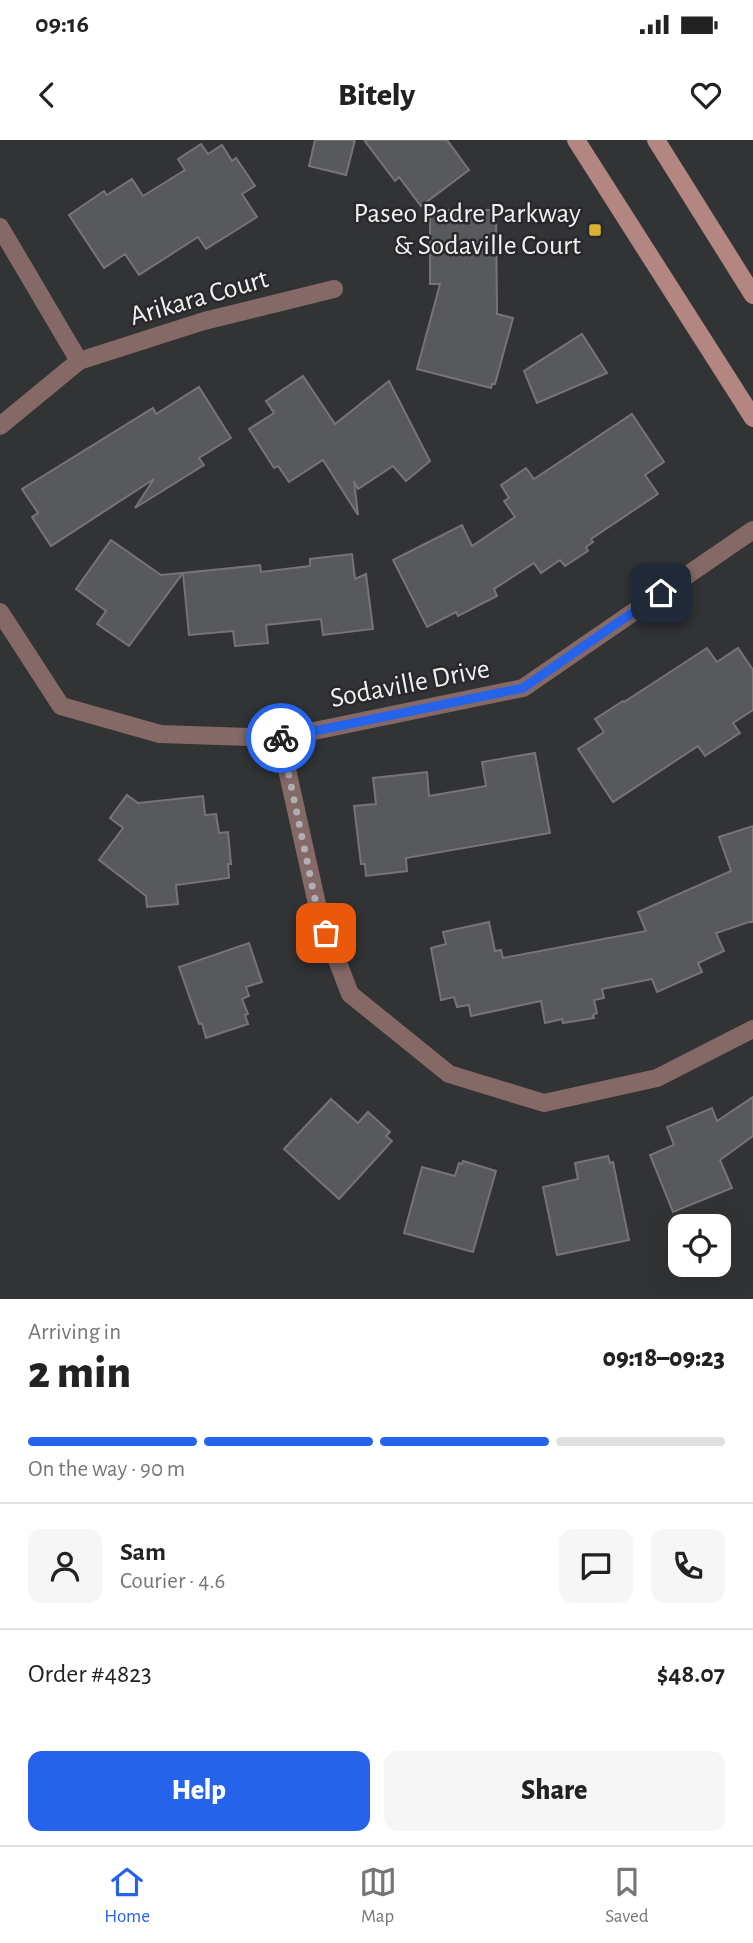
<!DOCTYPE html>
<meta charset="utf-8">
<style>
:root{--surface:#fff;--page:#f6f6f6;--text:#222;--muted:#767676;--line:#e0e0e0;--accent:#2563eb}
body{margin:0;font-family:"Alegreya Sans",sans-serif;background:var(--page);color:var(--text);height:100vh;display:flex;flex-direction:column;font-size:26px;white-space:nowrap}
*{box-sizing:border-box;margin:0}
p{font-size:23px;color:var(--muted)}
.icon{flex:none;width:38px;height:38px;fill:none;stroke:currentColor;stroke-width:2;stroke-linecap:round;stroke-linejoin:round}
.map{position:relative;height:1159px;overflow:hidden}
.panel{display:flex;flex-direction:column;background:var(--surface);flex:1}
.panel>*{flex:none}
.tools{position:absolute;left:668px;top:1074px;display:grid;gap:14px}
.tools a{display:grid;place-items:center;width:63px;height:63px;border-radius:14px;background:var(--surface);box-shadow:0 7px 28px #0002;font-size:35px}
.pin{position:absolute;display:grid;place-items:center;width:60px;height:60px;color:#fff;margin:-30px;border-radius:14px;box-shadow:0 4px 10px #0006}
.courier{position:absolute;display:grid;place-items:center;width:70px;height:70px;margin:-35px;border:5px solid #2563eb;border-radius:50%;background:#fff;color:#222;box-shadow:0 2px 9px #0007}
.head em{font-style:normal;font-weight:800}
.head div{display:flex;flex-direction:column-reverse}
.head{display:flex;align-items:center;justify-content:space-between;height:119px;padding:0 28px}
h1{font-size:46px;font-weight:800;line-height:52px}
.bar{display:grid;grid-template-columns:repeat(4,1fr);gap:10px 7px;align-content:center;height:84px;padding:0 28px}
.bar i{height:9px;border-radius:5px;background:var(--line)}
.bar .active{background:var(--accent)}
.bar p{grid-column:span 4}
.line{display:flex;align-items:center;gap:18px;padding:0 28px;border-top:2px solid var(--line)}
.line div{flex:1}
.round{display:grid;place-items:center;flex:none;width:74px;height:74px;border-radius:14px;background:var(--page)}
.cta{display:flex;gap:14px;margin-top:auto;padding:14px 28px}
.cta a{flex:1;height:80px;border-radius:14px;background:var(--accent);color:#fff;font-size:28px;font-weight:800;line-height:80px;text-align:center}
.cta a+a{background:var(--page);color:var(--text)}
.status{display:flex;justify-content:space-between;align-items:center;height:49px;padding:0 35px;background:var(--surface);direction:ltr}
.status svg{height:19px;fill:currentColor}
header{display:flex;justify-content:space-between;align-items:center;height:91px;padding:0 28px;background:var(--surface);font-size:32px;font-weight:800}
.menu{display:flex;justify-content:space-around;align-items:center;height:98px;border-top:2px solid var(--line);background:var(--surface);font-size:19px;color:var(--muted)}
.menu a{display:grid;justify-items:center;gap:4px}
.menu .active{color:var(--accent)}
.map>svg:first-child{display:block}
.building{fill:#58595b;stroke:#757578;stroke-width:2}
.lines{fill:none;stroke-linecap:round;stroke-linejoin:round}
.street{stroke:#856966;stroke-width:18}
.secondary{stroke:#b38682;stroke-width:18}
.done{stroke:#afafb1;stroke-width:7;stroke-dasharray:0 12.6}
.route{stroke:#2563eb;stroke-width:9}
.poi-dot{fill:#dab333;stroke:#28292b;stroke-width:2.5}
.labels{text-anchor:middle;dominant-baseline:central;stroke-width:5;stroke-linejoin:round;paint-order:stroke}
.poi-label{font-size:28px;fill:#f2f2f4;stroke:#28292b;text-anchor:end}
.street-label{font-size:28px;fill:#f2f2f4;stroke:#28292b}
</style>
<div class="status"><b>09:16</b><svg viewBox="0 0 49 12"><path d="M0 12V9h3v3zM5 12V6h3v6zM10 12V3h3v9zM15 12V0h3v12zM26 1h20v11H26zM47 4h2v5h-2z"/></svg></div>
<header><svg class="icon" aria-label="back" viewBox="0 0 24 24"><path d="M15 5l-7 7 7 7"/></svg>Bitely<svg class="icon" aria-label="heart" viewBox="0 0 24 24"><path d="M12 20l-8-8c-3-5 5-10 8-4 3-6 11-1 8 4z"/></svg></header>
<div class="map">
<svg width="753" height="1159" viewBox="0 0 753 1159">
<rect width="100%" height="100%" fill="#323335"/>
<g class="building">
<path d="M 315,0 L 355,0 L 346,35 L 309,26 Z"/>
<path d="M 364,0 L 447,0 L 469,30 L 421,66 L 399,37 L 395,41 Z"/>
<path d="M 201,4 L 208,14 L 222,5 L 232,21 L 236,18 L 255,46 L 242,54 L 257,77 L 206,109 L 198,97 L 139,135 L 125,114 L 104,128 L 69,75 L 104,51 L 107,55 L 132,39 L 143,56 L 185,30 L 178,19 Z"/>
<path d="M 430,70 L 496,70 L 497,174 L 513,178 L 495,244 L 492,244 L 491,248 L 417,229 L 440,144 L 430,144 Z"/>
<path d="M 582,194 L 607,233 L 537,263 L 524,231 Z"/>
<path d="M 303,236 L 335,284 L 389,241 L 430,321 L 406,341 L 393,326 L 358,349 L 354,341 L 358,375 L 323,320 L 289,342 L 278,326 L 274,328 L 249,289 L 274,273 L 266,261 Z"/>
<path d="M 199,247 L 231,298 L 199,318 L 204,325 L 135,368 L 154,339 L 51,406 L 32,377 L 38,373 L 22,349 L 153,268 L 156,274 Z"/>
<path d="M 632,274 L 664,322 L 645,335 L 658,354 L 591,399 L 593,402 L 586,407 L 588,411 L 565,426 L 560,420 L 541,433 L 534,423 L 494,449 L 497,456 L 458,476 L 456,472 L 427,487 L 393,420 L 462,385 L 472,406 L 515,377 L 504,361 L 509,358 L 501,345 L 526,328 L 534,339 Z"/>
<path d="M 111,400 L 161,435 L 183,433 L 129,506 L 97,484 L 106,471 L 76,449 Z"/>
<path d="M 352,414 L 355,439 L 366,434 L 373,489 L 323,495 L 321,479 L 266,485 L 268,503 L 235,506 L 233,491 L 189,495 L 183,433 L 260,425 L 261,432 L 310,426 L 310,419 Z"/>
<path d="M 707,508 L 717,522 L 738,508 L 753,530 L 753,570 L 733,583 L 740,593 L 705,616 L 698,606 L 613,662 L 578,609 L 604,592 L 595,579 L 623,561 L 624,562 Z"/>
<path d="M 535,613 L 550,693 L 406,718 L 407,731 L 366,736 L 365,724 L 361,724 L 354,666 L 376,664 L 373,638 L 427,632 L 429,656 L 486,646 L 482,622 Z"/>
<path d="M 127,655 L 138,663 L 203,656 L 205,675 L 216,674 L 219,693 L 228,692 L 231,724 L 228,724 L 229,738 L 176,745 L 178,764 L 147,767 L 146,756 L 99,720 L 123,688 L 110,678 Z"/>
<path d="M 753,686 L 753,782 L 749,782 L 716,793 L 724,811 L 698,823 L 702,832 L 657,852 L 652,839 L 602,849 L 604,858 L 594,860 L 597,873 L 593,875 L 594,878 L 563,883 L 562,879 L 545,883 L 541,861 L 471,876 L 469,865 L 457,867 L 454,857 L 441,860 L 431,808 L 446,804 L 443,792 L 489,782 L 495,811 L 501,810 L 503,818 L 646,791 L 638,772 L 731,731 L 719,697 Z"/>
<path d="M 249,803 L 262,842 L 246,847 L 249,856 L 242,859 L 248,874 L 245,875 L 248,884 L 206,898 L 202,883 L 199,884 L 179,827 Z"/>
<path d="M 753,957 L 753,996 L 720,1020 L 732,1048 L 673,1072 L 650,1015 L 674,1005 L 667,987 L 712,968 L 717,981 Z"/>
<path d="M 331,959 L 358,983 L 368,972 L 390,992 L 386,996 L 392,1001 L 339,1059 L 284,1009 Z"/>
<path d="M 608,1016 L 610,1023 L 613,1022 L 629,1100 L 557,1115 L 543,1047 L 578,1039 L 575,1023 Z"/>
<path d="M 463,1021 L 496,1031 L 473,1112 L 404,1093 L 422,1027 L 455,1036 L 459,1023 L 462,1024 Z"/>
</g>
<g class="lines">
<g class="street">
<path d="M 0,87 L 79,221"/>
<path d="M 0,286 L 79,221 L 204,181 L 334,149"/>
<path d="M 0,472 L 61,566 L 160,594 L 280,598 L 523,548 L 753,390"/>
<path d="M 280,598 L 319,773 L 350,854 L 449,934 L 544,963 L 657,938 L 753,889"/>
</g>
<g class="secondary">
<path d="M 576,0 L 753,278"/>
<path d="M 656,0 L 753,155"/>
</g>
</g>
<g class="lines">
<path class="done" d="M 281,598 L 318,773 L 326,793"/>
<path class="route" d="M 281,598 L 523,548 L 661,453"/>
</g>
<rect class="poi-dot" x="588" y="83" width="14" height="14" rx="3.5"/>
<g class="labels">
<g class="poi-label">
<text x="581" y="74">Paseo Padre Parkway<tspan x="581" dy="32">&amp; Sodaville Court</tspan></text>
</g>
<g class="street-label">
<text transform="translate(199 158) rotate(-16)">Arikara Court</text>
<text transform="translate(410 544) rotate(-11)">Sodaville Drive</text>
</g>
</g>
</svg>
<div class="tools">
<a><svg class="icon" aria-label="locate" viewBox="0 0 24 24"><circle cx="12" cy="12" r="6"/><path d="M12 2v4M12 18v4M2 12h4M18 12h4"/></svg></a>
</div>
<div class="pin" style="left:326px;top:793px;background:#ea580c"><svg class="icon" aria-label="bag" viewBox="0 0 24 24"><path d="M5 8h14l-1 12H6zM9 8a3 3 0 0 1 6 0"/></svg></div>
<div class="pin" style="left:661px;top:453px;background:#1f2937"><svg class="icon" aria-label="home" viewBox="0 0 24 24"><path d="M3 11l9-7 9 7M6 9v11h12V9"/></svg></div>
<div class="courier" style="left:281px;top:598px"><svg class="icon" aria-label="bike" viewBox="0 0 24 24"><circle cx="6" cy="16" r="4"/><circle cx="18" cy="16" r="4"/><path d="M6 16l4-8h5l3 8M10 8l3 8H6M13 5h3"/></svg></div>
</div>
<section class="panel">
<div class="head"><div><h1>2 min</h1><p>Arriving in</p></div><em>09:18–09:23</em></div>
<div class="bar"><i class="active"></i><i class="active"></i><i class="active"></i><i></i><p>On the way · 90 m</p></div>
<div class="line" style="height:126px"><a class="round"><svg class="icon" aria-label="person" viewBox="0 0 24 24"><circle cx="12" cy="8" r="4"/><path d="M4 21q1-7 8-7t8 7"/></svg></a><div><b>Sam</b><p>Courier · 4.6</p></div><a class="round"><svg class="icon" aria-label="chat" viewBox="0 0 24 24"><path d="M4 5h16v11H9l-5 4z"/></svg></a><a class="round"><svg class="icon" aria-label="phone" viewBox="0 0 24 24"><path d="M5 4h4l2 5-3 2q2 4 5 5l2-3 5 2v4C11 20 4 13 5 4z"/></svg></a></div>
<div class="line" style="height:91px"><div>Order #4823</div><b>$48.07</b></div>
<div class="cta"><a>Help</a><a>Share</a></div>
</section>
<nav class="menu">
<a class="active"><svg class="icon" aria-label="home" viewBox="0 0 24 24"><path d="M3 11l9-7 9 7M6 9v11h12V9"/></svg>Home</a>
<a><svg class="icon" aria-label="map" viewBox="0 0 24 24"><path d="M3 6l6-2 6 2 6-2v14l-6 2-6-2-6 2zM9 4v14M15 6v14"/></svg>Map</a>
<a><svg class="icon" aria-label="saved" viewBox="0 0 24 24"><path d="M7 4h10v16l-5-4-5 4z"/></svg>Saved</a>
</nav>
